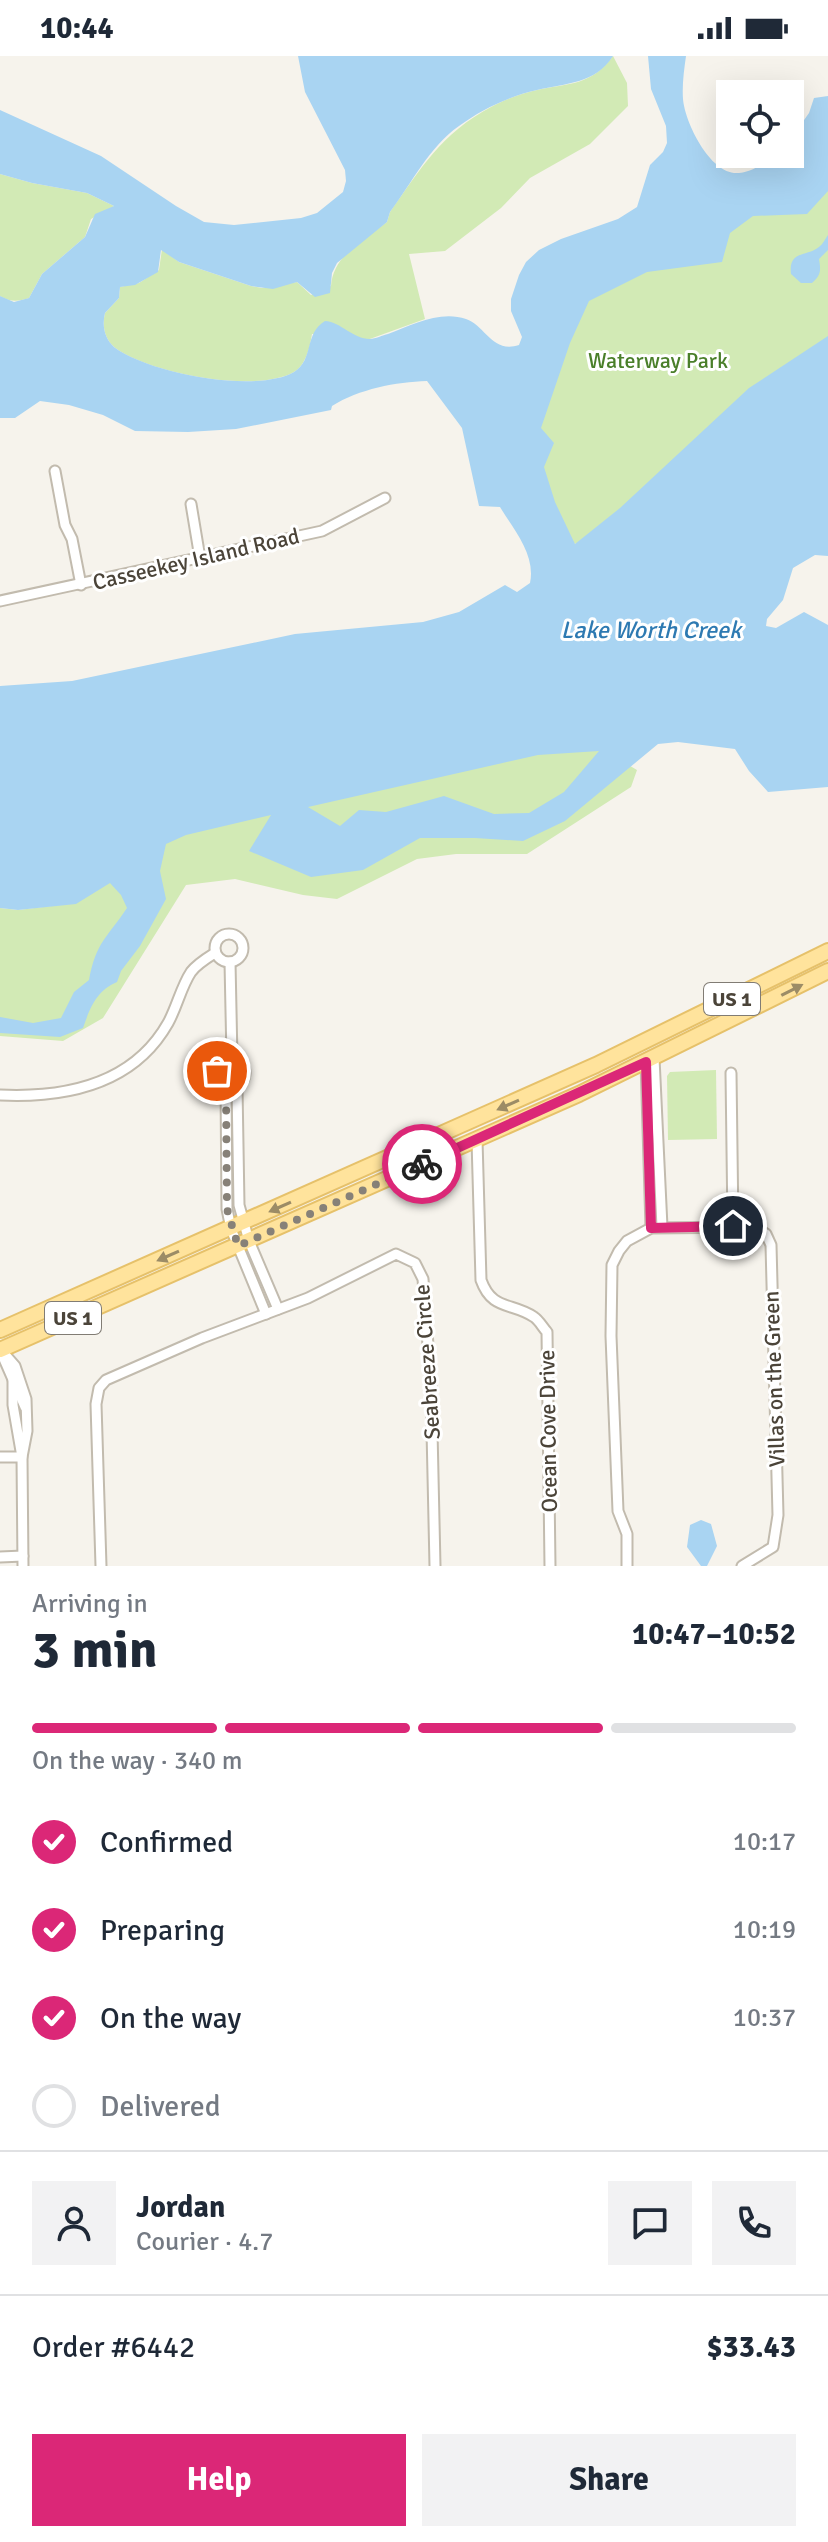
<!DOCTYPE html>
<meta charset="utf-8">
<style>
:root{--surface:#fff;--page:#f2f2f3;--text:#1f2937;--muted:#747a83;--line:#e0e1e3;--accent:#db2777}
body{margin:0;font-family:Signika,sans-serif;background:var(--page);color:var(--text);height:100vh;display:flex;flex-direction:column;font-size:30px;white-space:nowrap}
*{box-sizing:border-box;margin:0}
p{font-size:26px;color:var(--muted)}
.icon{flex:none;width:44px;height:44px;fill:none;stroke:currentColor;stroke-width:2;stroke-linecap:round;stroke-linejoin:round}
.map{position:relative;height:1510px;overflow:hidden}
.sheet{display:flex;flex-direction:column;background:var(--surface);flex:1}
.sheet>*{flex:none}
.buttons{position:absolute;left:716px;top:24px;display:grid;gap:16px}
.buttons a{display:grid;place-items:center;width:88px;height:88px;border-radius:0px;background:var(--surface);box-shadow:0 8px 32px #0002;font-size:40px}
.pin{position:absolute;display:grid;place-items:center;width:68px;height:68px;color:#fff;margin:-34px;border:4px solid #fff;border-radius:50%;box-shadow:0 2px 8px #0007}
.courier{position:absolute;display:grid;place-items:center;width:80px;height:80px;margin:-40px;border:6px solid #db2777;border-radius:50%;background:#fff;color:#222;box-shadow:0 2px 10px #0007}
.summary em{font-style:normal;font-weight:800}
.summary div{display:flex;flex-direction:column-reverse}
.summary{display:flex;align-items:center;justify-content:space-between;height:136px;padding:0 32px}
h1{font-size:52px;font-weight:800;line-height:60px}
.bar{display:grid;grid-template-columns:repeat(4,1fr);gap:12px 8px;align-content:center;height:96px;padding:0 32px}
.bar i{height:10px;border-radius:6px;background:var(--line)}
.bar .active{background:var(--accent)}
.bar p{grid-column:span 4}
.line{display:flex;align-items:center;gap:20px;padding:0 32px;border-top:2px solid var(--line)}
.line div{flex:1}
.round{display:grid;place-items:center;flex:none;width:84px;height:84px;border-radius:0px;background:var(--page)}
ol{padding:0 32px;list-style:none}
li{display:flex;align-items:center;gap:24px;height:88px}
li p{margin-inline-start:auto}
li .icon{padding:8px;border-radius:50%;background:var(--accent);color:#fff;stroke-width:4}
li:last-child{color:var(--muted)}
li i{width:44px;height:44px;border:4px solid var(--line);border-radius:50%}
.action{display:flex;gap:16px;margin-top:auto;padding:16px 32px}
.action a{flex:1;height:92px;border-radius:0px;background:var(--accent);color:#fff;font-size:32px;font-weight:800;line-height:92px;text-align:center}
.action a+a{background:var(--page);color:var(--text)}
.status{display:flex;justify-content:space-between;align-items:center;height:56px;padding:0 40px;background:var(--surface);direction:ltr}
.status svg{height:22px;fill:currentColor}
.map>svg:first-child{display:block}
.green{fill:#d2eab5}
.water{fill:#a9d4f2;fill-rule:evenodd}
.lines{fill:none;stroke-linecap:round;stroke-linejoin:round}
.minor-casing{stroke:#c2bbae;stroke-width:13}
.primary-casing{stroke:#e6c16a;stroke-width:18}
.minor{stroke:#fff;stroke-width:9}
.primary{stroke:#ffe39c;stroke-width:14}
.oneway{fill:#9c8c66}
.done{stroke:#878178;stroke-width:8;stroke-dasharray:0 14.4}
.route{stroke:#db2777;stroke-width:10}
.labels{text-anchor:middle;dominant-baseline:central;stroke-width:6;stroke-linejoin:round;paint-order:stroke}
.shield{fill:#fff;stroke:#817c74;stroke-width:2}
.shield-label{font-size:20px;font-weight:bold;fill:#4b4439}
.park-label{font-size:22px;fill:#4a7f2a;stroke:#fff}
.street-label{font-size:22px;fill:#4b4439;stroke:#fff}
.water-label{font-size:24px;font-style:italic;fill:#2e7ab2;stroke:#fff}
</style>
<div class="status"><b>10:44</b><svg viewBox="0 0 49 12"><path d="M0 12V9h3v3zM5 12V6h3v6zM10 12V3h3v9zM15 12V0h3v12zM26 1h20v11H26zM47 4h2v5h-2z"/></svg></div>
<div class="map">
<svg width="828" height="1510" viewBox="0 0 828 1510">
<rect width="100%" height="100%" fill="#f6f3ec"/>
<g class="green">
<path d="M 613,0 L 627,27 L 628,50 L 590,88 L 530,122 L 501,152 L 445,195 L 409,198 L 425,263 L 367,284 L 349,279 L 312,278 C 310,291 306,309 294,316 C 256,338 147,317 114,291 C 104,282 102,269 105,257 L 119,242 L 120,231 L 139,227 L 159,214 L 162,193 L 179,206 L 251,230 L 262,232 L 297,226 L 311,239 L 331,230 C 333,199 364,184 387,166 L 390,156 C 421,112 442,77 491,51 C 504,44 522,37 537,34 C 569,27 591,30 613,0 Z"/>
<path d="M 0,118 L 32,127 L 87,137 L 114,150 L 91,163 L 85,181 L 42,218 L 29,242 C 17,246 11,246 0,240 Z"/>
<path d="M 828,128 L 828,287 L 598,489 L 562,487 L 547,443 L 537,353 L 591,232 L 759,151 Z"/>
<path d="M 598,691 L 637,714 L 631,731 L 527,798 L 456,798 L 417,803 L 337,843 L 303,839 L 235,823 L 186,829 L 103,962 L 63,985 L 0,980 L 0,852 L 18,854 L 76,847 L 180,773 L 467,704 Z"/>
<path d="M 716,1014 L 717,1083 L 668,1084 L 667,1020 L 670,1016 Z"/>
</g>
<g class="water">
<path d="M 298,0 L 613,0 C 595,28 566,27 537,34 C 510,40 482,53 459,70 C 429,91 412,127 390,156 L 387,166 L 337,207 L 332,217 L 330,237 L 315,241 L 297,226 L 273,233 L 251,230 L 179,206 L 161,194 L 158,216 L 135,229 L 120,231 L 119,242 L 105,257 C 102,269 104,282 114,291 C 148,317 256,338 294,316 C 314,304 304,277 325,265 C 341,266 353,283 370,283 C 375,283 383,279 388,278 C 412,269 440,254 466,263 C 485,269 492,298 519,289 L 522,281 L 511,255 L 511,243 L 519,219 L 526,206 L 539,194 L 561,183 L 618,163 L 637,151 L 650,109 L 663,96 L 667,87 L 666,70 L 651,33 L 648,0 L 686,0 C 684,14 682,29 683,43 C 685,67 711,120 739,117 C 761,115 768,98 790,98 L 790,84 L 809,57 L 814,42 L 828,40 L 828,135 L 807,158 L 753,160 L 730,177 L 722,206 L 647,216 L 589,245 L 570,287 L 541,372 L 554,387 L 544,411 L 555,446 L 575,488 L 620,452 L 749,332 L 828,280 L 828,500 L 815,499 L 793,512 L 783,544 L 767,563 L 766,570 L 776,572 L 804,556 L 828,569 L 828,731 L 768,736 L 749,715 L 735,693 L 678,686 L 658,688 L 565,765 L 523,785 L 475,782 L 420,782 L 363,814 L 311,821 L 249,795 L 271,759 L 186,779 L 166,788 L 160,815 L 166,843 L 140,890 L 121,915 L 117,926 C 96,935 90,952 83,972 L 60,981 L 0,977 L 0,961 L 33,967 L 61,962 L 74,936 L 89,924 C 96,886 107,882 127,852 L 121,839 L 110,827 L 76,848 L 18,854 L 0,852 L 0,630 L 72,625 L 295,578 L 423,566 L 459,556 L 505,529 L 517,536 L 530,527 C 536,499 514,474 500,451 L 479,450 L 462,372 L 427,325 C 396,326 359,333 332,350 L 331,354 L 236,373 L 188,376 L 135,375 L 103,359 L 69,349 L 40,345 L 15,362 L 0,362 L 0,240 L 14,246 L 29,242 L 42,218 L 85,181 L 95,158 L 114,150 L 87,137 L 32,127 L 0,118 L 0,54 L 101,100 L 176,150 L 204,166 L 234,169 L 301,162 L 317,157 L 343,136 L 346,125 L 345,114 L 305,36 ZM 599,695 L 564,736 L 529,757 L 494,758 L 444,740 L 386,756 L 359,754 L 340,770 L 308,751 L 538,699 Z"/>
<path d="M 828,179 L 828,194 L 819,203 C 821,215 821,219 812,227 L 801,227 L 791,218 C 788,194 807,201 819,191 C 823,188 825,183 828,179 Z"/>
<path d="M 701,1464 L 711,1468 L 717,1490 L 707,1510 L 701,1510 L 687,1491 L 690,1469 Z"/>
</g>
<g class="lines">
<g class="minor-casing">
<g id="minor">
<path d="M 55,415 L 65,469 L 72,483 L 81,529"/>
<path d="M 191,448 L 200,502"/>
<path d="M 0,545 L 322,475 L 385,442"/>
<circle cx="229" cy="892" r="14"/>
<path d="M 230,906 L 232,1003"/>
<path d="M 654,1002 L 662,1171"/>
<circle cx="231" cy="1017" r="14"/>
<path d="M 646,1006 L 651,1172"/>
<path d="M 731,1017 L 733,1170"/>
<path d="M 226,1031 L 227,1153 L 231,1173 L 266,1258"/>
<path d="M 237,1031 L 239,1149 L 249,1185 L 278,1253"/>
<path d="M 0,1039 C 65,1042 133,1029 168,967 C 177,951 181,931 191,916 C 197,908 207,902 215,897"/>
<path d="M 477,1084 L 481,1224 C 492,1255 512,1246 534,1261 C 539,1264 543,1272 547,1276 L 550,1510"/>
<path d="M 1,1294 L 15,1310 L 26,1343 L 27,1375 L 22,1401 L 23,1510"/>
<path d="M 4,1303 L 25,1351"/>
<path d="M 0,1401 L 22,1401 L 13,1349 L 13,1325"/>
<path d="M 0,1501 L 23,1500"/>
<path d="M 101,1510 L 96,1348 L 99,1332 L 106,1324 L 202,1282 L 308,1242 L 396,1198 L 415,1207 L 423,1223 L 431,1329 L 435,1510"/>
<path d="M 627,1510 L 627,1478 L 618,1455 L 611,1280 L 612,1209 L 619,1195 L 627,1185 L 651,1172 L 755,1171 L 766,1178 L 771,1189 L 778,1459 L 773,1491 L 742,1510"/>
</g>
</g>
<g class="primary-casing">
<g id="primary">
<path d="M 0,1274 L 596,1009 L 828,895"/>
<path d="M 0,1294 L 579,1038 L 828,915"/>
</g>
</g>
<use href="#minor" class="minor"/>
<use href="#primary" class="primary"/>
</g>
<defs><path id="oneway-solid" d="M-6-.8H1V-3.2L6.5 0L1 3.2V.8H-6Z" transform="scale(2)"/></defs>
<g class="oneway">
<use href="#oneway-solid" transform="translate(792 934) rotate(-27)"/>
<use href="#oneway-solid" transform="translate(508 1049) rotate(156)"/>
<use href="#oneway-solid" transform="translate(280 1151) rotate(156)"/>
<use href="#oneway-solid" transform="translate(168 1200) rotate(156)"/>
</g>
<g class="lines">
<path class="done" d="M 217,1015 L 218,1024 L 226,1031 L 227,1153 L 238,1190 L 422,1108"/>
<path class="route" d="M 422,1108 L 646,1006 L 651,1172 L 733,1170"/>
</g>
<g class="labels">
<g class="shield">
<rect x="704" y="927" width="56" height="32" rx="6"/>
<rect x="45" y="1246" width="56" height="32" rx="6"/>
</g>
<g class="shield-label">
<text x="732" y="943">US 1</text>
<text x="73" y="1262">US 1</text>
</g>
<g class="park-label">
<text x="658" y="304">Waterway Park</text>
</g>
<g class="street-label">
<text transform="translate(196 503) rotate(-13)">Casseekey Island Road</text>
<text transform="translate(427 1306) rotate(-94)">Seabreeze Circle</text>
<text transform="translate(774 1323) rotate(-92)">Villas on the Green</text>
<text transform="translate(548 1375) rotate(-91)">Ocean Cove Drive</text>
</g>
<g class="water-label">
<text x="651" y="574">Lake Worth Creek</text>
</g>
</g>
</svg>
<div class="buttons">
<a><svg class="icon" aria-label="locate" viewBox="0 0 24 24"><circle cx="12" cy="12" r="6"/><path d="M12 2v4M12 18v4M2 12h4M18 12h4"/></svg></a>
</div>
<div class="pin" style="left:217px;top:1015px;background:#ea580c"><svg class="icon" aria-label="bag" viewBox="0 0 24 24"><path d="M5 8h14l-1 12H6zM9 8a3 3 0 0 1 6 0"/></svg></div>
<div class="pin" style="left:733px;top:1170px;background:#1f2937"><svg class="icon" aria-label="home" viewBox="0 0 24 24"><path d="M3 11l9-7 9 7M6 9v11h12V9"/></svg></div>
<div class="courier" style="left:422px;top:1108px"><svg class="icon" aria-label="bike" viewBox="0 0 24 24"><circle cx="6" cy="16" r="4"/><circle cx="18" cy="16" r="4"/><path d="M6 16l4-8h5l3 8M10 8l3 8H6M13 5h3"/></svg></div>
</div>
<section class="sheet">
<div class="summary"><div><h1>3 min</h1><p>Arriving in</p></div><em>10:47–10:52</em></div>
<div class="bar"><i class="active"></i><i class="active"></i><i class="active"></i><i></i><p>On the way · 340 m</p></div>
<ol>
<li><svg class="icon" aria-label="check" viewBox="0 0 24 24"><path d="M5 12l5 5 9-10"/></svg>Confirmed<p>10:17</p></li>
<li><svg class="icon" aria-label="check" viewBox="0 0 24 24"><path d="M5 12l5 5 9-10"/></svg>Preparing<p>10:19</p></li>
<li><svg class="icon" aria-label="check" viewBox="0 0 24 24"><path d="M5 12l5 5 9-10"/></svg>On the way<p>10:37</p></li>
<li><i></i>Delivered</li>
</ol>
<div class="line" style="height:144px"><a class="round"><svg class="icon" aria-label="person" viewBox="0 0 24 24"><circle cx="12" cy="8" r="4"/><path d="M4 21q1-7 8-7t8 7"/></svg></a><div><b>Jordan</b><p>Courier · 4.7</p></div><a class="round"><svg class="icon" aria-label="chat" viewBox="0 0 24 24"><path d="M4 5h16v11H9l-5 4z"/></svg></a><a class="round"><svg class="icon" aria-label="phone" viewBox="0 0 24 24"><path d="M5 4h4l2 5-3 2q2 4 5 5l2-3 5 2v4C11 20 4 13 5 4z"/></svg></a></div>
<div class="line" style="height:104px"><div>Order #6442</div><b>$33.43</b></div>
<div class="action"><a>Help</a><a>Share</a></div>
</section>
